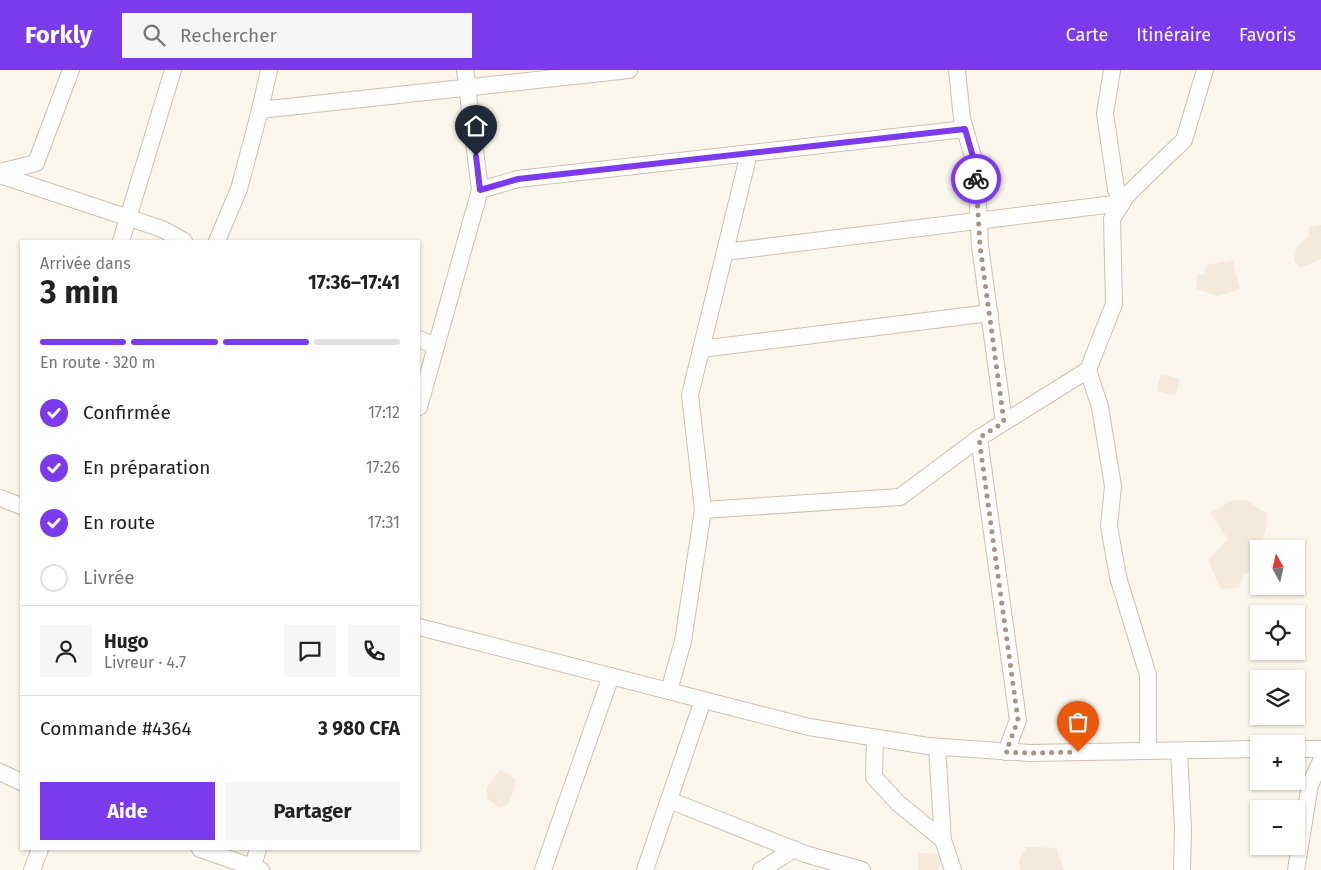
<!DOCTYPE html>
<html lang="fr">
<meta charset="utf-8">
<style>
:root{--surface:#fff;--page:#f6f6f6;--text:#222;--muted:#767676;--line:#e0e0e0;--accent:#7c3aed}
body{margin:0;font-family:"Fira Sans",sans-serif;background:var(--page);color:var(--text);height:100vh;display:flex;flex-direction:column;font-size:19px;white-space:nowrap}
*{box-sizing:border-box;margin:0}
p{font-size:16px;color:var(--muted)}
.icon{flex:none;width:28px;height:28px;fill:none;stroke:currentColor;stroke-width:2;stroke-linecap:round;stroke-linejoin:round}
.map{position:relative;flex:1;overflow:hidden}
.sheet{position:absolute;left:20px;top:170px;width:400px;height:610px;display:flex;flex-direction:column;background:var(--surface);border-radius:0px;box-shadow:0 1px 4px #0004}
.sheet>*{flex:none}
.needle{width:32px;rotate:352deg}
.tools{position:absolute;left:1250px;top:470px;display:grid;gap:10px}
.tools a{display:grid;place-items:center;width:55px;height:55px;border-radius:0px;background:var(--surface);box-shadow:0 1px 4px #0004;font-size:25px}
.pin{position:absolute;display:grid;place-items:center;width:42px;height:42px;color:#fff;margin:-51px -21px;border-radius:50% 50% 50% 0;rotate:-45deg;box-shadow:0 0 5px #0007}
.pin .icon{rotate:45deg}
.courier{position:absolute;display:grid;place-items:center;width:50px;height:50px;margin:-25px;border:4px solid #7c3aed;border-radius:50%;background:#fff;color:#222;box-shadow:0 1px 6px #0007}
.headline em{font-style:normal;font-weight:700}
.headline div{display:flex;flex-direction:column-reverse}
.headline{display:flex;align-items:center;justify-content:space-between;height:85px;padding:0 20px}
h1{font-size:32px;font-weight:700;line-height:38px}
.bar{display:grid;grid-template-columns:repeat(4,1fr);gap:8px 5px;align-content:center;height:60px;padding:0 20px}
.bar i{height:6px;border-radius:4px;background:var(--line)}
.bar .selected{background:var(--accent)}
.bar p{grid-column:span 4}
.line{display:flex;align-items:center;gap:12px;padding:0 20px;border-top:1px solid var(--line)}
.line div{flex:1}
.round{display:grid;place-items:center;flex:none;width:52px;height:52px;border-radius:0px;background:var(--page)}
ol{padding:0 20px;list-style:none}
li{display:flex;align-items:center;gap:15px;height:55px}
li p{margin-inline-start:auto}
li .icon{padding:5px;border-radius:50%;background:var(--accent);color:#fff;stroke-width:4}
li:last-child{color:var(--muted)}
li i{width:28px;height:28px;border:2px solid var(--line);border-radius:50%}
.button{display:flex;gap:10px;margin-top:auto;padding:10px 20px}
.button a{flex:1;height:58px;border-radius:0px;background:var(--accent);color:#fff;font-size:20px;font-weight:700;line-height:58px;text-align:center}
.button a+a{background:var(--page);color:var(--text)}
header{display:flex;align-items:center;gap:30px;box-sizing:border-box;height:70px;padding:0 25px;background:var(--accent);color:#fff}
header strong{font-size:24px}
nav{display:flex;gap:28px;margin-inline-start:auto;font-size:18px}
.search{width:350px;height:45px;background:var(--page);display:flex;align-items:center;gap:12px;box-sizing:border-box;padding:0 18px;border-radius:0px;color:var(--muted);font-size:19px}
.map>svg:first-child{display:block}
.residential{fill:#f4e9db}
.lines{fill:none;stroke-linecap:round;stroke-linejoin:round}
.minor-casing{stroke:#cfbfb1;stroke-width:18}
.minor{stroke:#fff;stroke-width:16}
.done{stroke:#a69486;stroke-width:5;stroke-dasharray:0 9}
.route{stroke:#7c3aed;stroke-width:6}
</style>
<header>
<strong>Forkly</strong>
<div class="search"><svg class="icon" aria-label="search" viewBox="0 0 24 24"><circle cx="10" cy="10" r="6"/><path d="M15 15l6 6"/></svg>Rechercher</div>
<nav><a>Carte</a><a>Itinéraire</a><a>Favoris</a></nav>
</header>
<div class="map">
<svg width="1321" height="800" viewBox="0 0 1321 800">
<rect width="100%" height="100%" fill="#fcf7ec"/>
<g class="residential">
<path d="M 1321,155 L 1321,189 L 1300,198 L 1294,190 L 1297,176 L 1308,167 L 1309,157 Z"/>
<path d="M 1233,190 L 1240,219 L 1218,226 L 1196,219 L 1197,205 L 1204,205 L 1207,195 Z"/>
<path d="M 1161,304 L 1180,309 L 1175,326 L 1156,321 Z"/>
<path d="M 1233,430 L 1246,430 L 1268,444 L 1263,470 L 1264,479 L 1259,479 L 1259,501 L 1243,504 L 1239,518 L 1221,519 L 1208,490 L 1228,469 L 1210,443 Z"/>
<path d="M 501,700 L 516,710 L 515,718 L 508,734 L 499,737 L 487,728 L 487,718 L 496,704 Z"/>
<path d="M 1027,777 L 1056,778 L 1064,800 L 1020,800 L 1019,790 Z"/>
<path d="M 918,783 L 941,784 L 939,800 L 918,800 Z"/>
</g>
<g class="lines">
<g class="minor-casing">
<g id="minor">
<path d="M 957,0 L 962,49 L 976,97 L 980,176 L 1004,352"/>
<path d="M 260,40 L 629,0"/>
<path d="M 0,102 L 36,93 L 71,0"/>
<path d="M 0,105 L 162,159 L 184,171"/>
<path d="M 480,120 L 518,109 L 965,59"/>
<path d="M 121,171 L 173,0"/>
<path d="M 217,171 L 239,119 L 260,40 L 269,0"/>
<path d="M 725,182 L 1122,133 L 1116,119 L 1105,43 L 1112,0"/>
<path d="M 419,269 L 436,276"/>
<path d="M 701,279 L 990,243"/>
<path d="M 1088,300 L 1100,337 L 1113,416 L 1109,456 L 1118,507 L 1148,605 L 1148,681"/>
<path d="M 419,337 L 480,120 L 465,0"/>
<path d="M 979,368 L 1018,650 L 1006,682"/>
<path d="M 0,428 L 21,436"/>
<path d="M 703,440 L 690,325 L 749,83"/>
<path d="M 419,557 L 809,657 L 928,676 L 1029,683 L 1259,679"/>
<path d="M 669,621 L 683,571 L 703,440 L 900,427 L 979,368 L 1088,300 L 1114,234 L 1112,149 L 1127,125 L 1184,70 L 1205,0"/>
<path d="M 875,668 L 874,707 L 898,733 L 943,770 L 953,800"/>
<path d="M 937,677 L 943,770"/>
<path d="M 1296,679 L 1321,679"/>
<path d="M 1179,681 L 1183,760 L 1182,800"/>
<path d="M 0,702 L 21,712"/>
<path d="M 669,730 L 805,784 L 862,800"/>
<path d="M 200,779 L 261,800"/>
<path d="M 253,796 L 258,779"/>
<path d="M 32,800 L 40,779"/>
<path d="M 543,800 L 611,606"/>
<path d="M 645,800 L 703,630"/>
<path d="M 761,800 L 794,779"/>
<path d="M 1296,800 L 1310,715 L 1321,691"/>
</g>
</g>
<use href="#minor" class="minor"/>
</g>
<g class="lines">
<path class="done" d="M 976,109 L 980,176 L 1004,352 L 979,368 L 1018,650 L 1006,682 L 1029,683 L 1078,682"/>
<path class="route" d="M 476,86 L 480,120 L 518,109 L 965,59 L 976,97 L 976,109"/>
</g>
</svg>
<div class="tools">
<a><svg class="needle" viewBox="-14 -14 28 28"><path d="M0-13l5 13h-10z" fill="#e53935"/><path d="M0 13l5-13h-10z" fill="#767676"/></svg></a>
<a><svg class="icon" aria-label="locate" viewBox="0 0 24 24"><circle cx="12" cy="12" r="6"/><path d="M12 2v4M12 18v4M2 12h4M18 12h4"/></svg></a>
<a><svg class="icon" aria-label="layers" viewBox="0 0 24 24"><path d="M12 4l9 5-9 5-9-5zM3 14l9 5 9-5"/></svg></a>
<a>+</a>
<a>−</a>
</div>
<div class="pin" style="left:1078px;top:682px;background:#ea580c"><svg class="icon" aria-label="bag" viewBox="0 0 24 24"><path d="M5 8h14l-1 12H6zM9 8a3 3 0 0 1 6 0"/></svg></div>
<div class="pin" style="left:476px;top:86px;background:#1f2937"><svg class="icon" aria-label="home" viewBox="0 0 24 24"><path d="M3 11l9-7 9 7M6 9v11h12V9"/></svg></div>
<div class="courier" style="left:976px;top:109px"><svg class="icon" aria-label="bike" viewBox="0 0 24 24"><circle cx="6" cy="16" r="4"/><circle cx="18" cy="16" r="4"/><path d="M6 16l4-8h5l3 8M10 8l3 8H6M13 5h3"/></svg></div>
<section class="sheet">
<div class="headline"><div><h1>3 min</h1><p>Arrivée dans</p></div><em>17:36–17:41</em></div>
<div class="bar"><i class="selected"></i><i class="selected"></i><i class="selected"></i><i></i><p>En route · 320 m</p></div>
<ol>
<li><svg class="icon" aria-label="check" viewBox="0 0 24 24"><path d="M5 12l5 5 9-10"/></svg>Confirmée<p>17:12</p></li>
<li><svg class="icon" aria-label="check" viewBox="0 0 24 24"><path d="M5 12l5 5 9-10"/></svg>En préparation<p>17:26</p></li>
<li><svg class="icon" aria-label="check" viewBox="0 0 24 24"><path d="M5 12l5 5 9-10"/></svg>En route<p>17:31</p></li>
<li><i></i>Livrée</li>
</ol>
<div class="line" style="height:90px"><a class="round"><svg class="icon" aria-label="person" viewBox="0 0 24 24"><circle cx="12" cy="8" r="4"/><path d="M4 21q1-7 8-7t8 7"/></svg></a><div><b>Hugo</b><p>Livreur · 4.7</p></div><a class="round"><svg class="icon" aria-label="chat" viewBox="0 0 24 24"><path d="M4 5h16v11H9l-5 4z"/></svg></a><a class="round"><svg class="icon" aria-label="phone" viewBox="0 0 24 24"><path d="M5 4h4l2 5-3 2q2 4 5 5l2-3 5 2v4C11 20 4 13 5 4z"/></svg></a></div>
<div class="line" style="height:65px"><div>Commande #4364</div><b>3 980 CFA</b></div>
<div class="button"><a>Aide</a><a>Partager</a></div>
</section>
</div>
